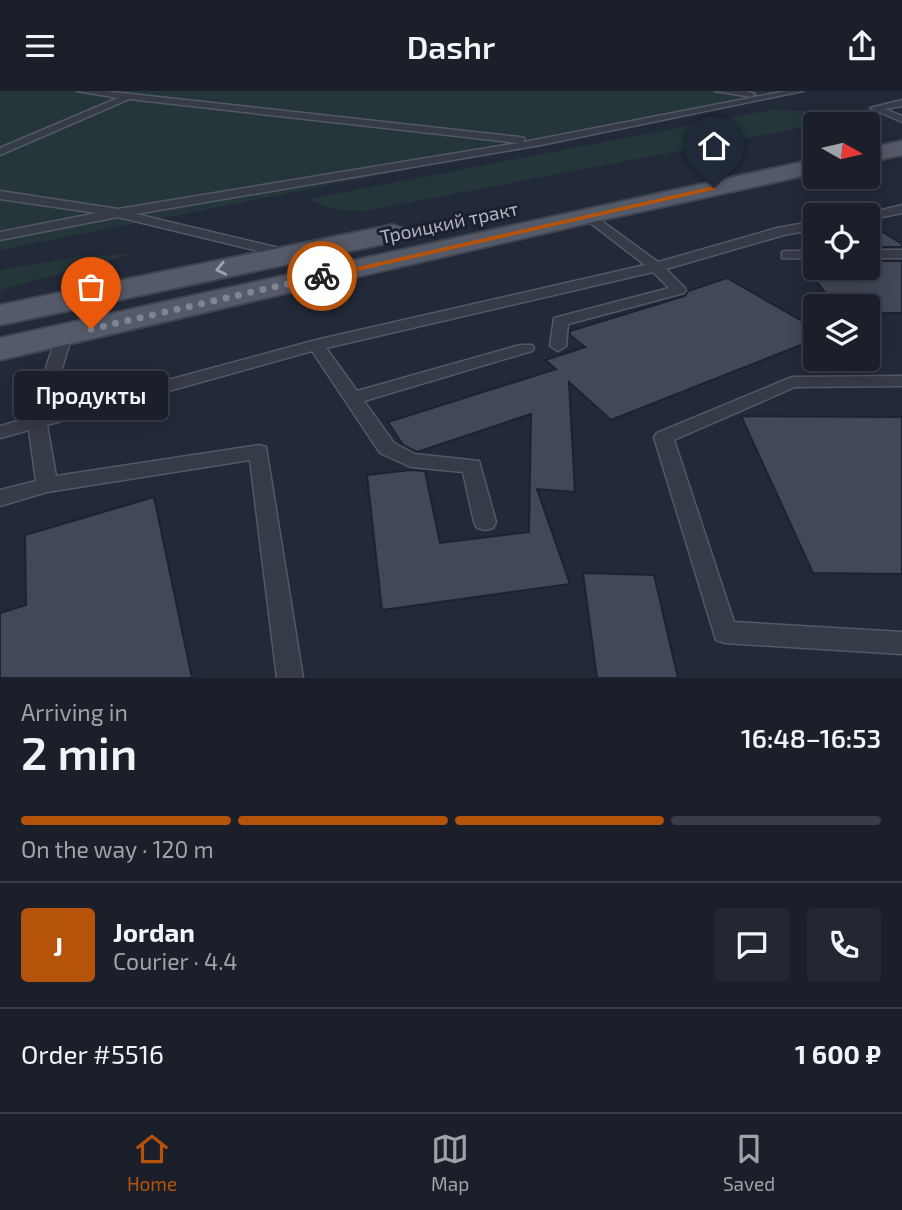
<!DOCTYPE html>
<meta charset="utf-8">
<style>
:root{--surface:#1a1f2a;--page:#232732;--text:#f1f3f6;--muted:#9fa2a8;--line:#383d47;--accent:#b45309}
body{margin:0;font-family:"Exo 2",sans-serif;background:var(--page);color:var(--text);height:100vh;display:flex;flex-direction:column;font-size:26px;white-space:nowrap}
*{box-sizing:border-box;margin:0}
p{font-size:23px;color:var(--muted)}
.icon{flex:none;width:38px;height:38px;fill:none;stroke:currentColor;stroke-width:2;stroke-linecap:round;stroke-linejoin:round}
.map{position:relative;height:587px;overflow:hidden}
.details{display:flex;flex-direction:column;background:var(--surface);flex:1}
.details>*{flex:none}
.needle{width:46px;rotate:98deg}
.controls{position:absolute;left:803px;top:21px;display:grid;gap:14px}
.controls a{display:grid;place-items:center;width:77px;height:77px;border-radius:7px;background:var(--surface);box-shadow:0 4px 18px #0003,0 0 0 2px var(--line);font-size:35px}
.pin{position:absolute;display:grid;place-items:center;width:60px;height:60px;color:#fff;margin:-72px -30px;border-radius:50% 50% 50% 0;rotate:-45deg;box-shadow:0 0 7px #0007}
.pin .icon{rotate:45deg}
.courier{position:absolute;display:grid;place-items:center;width:70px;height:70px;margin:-35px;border:5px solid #b45309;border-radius:50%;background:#fff;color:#222;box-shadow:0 2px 9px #0007}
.bubble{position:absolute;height:49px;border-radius:7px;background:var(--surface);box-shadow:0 4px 18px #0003,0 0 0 2px var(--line);font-size:23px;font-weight:600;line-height:49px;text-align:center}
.overview em{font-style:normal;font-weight:600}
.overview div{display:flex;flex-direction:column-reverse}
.overview{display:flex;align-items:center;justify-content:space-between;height:119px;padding:0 21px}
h1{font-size:46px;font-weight:600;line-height:52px}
.bar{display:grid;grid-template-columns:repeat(4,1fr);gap:10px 7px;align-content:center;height:84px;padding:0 21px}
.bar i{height:9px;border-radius:5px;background:var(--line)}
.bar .on{background:var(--accent)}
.bar p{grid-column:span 4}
.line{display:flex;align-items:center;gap:18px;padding:0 21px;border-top:2px solid var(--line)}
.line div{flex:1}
.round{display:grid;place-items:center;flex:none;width:74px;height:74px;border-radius:7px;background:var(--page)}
header{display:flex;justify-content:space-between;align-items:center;height:91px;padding:0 21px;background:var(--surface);font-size:32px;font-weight:600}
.tab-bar{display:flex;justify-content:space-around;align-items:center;height:98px;border-top:2px solid var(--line);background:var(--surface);font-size:19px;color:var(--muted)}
.tab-bar a{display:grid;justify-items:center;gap:4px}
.tab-bar .on{color:var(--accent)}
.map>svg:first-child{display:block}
.green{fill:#25363a}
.building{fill:#414859;stroke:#1d222f;stroke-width:2}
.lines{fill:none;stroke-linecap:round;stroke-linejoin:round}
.service-casing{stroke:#535866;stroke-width:3}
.primary-casing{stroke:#3f4451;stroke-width:4}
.service{fill:#363b48;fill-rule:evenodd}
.primary{fill:#545a68;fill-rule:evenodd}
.oneway{stroke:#9ea3b2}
.route{fill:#b45309}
.done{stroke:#7e8493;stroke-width:7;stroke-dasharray:0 12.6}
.labels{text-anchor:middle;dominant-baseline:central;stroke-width:6;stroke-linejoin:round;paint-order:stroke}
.far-street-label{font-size:19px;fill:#b0b5c4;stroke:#1b202d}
</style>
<header><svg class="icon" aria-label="menu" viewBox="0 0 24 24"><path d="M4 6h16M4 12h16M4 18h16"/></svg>Dashr<svg class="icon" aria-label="share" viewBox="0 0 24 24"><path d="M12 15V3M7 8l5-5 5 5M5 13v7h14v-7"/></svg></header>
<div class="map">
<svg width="902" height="587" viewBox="0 0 902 587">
<rect width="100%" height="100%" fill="#222938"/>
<g class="green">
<path d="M 0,0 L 809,0 L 0,159 Z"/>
<path d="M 771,19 L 803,20 L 831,31 L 364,120 L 332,118 L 308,108 Z"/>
<path d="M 132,163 L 0,199 L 0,179 L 82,165 Z"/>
</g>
<g class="building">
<path d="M 868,132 L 902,153 L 902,156 L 868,156 Z"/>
<path d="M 868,170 L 902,170 L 902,222 L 868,222 L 868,215 L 836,215 L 809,181 L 868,181 Z"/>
<path d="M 727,187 L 816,238 L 816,248 L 611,329 L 569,291 L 575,401 L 537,398 L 570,493 L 382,519 L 367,384 L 411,379 L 425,380 L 440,452 L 529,441 L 531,323 L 417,361 L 403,354 L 388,331 L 556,278 L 545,269 L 585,256 L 570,244 L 570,240 L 685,205 L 688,200 Z"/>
<path d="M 741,325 L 902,326 L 902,483 L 813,482 Z"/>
<path d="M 154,406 L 192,587 L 0,587 L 0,522 L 26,514 L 25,444 Z"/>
<path d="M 583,482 L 654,484 L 678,587 L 597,587 Z"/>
</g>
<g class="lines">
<g class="service-casing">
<g id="service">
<path d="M 77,0 L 104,0 L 520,46 L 524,47 L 524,51 L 786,0 L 803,0 L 541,54 L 136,123 L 296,161 L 296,167 L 291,168 L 118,126 L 0,149 L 0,141 L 97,122 L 0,108 L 0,100 L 118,118 L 518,52 L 129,8 L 0,64 L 0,57 L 118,7 Z"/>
<path d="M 715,0 L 747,0 L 755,3 L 751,6 Z"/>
<path d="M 902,9 L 902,15 L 885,18 L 902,25 L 902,31 L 870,17 Z"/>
<path d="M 902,114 L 902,122 L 868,129 L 868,124 L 862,124 Z"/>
<path d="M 588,120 L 658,171 L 777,137 L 816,130 L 816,138 L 784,144 L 666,178 L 684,196 L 686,199 L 684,202 L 568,233 L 566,255 L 558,260 L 550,255 L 554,227 L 669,197 L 653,181 L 326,257 L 357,300 L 520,254 L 532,254 L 534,257 L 532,260 L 364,310 L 394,352 L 415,363 L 479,370 L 496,431 L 493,437 L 485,439 L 477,437 L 474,431 L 463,381 L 411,376 L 380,362 L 312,260 L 47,334 L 56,385 L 259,354 L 266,356 L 303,587 L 277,587 L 250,369 L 47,401 L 0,415 L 0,399 L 36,390 L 29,339 L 0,347 L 0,335 L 29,327 L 58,241 L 64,239 L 72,244 L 49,321 L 316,249 L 645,174 L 584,127 L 582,124 Z"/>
<rect x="868" y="159" width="34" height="8"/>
<path d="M 787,160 L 816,160 L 816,168 L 782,167 L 782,161 Z"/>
<path d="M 902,285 L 902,295 L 795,296 L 674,349 L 734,531 L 902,541 L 902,563 L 725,552 L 716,549 L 654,346 L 657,342 L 792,286 Z"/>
</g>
</g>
<g class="primary-casing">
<g id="primary">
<path d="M 902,50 L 902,64 L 868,71 L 868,57 Z"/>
<path d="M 816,68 L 816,82 L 588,132 L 0,269 L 0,247 Z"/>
<path d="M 392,134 L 402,137 L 406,143 L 402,149 L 0,234 L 0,214 Z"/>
</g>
</g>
<use href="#service" class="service"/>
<use href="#primary" class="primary"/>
</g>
<defs><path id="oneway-chevron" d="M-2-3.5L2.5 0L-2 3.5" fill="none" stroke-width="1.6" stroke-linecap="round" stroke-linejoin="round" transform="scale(1.75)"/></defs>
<use class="oneway" href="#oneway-chevron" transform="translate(221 178) rotate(168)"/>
<path class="route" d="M 714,95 L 717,98 L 322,188 L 318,185 Z"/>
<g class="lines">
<path class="done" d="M 91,238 L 322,185"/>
</g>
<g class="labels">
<g class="far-street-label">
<text transform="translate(449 131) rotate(-12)">Троицкий тракт</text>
</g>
</g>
</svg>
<div class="controls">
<a><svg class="needle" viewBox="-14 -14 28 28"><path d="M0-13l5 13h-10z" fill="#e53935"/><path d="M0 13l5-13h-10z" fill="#9fa2a8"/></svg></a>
<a><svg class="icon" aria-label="locate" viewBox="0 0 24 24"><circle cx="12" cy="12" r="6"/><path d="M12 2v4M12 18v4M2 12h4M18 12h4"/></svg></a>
<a><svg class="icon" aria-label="layers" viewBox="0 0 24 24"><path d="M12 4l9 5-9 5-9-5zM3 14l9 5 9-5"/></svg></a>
</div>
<div class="pin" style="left:91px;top:238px;background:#ea580c"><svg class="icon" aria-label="bag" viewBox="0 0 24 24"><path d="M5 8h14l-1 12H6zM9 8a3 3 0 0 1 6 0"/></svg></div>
<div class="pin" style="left:714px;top:97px;background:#1f2937"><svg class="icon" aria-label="home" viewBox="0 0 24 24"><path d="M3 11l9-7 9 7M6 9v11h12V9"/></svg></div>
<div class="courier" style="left:322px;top:185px"><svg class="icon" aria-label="bike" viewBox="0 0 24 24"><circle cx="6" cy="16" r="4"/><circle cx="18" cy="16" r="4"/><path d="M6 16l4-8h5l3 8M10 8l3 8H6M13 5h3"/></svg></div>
<div class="bubble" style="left:14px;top:280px;width:154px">Продукты</div>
</div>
<section class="details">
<div class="overview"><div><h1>2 min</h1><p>Arriving in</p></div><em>16:48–16:53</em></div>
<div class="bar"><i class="on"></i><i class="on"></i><i class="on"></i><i></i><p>On the way · 120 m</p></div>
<div class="line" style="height:126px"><b class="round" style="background:var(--accent);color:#fff">J</b><div><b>Jordan</b><p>Courier · 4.4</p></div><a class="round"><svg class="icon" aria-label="chat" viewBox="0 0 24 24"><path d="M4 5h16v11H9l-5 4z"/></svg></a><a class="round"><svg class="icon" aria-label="phone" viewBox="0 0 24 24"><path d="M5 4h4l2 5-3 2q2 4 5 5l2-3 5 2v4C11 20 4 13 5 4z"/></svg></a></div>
<div class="line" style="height:91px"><div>Order #5516</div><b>1 600 ₽</b></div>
</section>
<nav class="tab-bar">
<a class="on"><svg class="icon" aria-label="home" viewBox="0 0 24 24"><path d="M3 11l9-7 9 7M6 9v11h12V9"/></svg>Home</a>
<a><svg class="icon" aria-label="map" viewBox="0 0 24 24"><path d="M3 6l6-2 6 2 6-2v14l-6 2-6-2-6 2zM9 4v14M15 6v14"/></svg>Map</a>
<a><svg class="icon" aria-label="saved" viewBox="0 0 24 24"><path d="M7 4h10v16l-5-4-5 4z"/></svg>Saved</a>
</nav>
